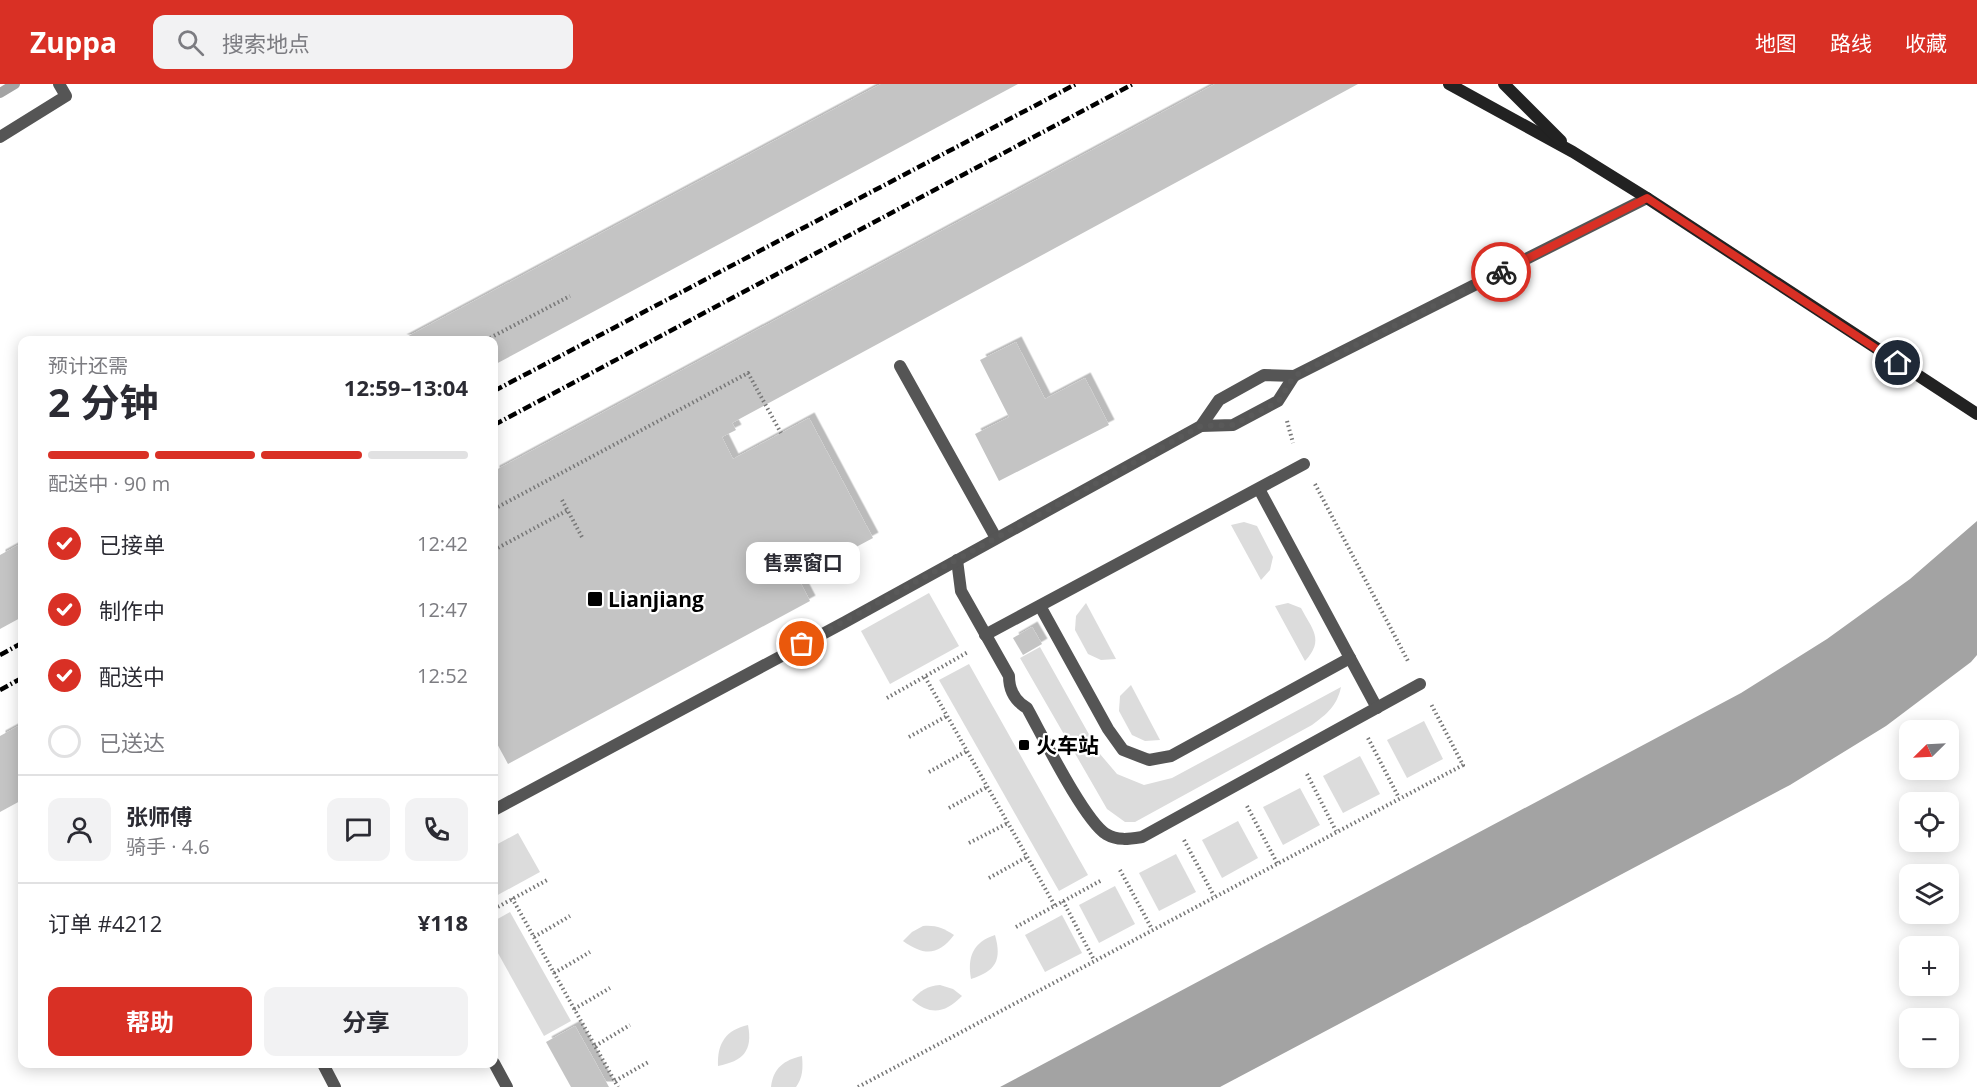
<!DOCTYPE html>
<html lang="zh">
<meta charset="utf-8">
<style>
:root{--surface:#fff;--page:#f2f2f3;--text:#2b2b33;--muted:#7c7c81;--line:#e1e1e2;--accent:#d93025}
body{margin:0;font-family:"Open Sans","Noto Sans SC",sans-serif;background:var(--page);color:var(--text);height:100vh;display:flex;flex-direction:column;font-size:22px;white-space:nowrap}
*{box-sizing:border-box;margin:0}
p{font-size:20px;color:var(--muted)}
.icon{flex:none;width:33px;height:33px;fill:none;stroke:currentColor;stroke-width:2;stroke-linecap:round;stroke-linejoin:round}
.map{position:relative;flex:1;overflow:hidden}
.panel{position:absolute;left:18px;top:252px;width:480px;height:732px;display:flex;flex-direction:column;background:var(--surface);border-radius:12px;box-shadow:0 3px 15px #0003}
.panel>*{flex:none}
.needle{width:39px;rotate:246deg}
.tools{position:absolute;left:1899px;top:636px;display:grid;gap:12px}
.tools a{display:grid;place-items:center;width:60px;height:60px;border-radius:12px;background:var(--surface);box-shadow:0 3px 15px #0003;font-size:30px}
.pin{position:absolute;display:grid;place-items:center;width:51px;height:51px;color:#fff;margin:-26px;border:3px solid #fff;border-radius:50%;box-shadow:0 2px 6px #0007}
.courier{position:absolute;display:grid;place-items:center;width:60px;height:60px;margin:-30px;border:4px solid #d93025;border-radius:50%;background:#fff;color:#222;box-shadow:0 2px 8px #0007}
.bubble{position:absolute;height:42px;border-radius:12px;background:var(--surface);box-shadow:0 3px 15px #0003;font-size:20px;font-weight:700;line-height:42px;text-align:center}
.head em{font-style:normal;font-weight:700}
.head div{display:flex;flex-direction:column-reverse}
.head{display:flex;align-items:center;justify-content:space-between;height:102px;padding:0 30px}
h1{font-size:39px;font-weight:700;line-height:45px}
.bar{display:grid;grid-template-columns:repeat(4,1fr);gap:9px 6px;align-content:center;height:72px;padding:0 30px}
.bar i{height:8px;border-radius:4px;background:var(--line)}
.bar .on{background:var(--accent)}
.bar p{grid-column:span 4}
.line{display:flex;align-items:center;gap:15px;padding:0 30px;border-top:2px solid var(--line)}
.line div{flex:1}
.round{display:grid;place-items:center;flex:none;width:63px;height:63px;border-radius:12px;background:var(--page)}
ol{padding:0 30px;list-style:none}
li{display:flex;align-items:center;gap:18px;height:66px}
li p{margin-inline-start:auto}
li .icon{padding:6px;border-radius:50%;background:var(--accent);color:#fff;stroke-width:4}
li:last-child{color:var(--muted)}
li i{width:33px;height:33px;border:3px solid var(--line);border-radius:50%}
.cta{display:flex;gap:12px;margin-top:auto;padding:12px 30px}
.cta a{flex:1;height:69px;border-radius:12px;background:var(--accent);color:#fff;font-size:24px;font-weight:700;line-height:69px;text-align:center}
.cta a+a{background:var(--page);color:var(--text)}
header{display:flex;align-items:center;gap:36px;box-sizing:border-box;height:84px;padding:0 30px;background:var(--accent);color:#fff}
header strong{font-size:28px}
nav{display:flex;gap:33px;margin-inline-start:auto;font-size:21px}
.search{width:420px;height:54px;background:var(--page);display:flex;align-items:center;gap:15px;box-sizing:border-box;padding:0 21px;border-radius:12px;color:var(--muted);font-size:22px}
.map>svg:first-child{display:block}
.green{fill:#dcdcdc}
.water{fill:#a3a3a3}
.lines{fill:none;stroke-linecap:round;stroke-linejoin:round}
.stream{stroke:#a3a3a3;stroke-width:10}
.building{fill:#c4c4c4;filter:url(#shadow)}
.path{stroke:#777;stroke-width:4;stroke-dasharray:1.5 3;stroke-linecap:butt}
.lane{stroke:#555;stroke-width:12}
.street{stroke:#555;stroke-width:12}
.secondary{stroke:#222;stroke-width:12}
.rail{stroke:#000;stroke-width:4.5;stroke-dasharray:9 3 1.5 3;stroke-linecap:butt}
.done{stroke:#595959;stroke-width:6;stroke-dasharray:0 10.8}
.route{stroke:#d93025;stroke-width:8}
.poi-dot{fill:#000;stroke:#fff;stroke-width:2}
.labels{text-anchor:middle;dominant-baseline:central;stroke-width:4.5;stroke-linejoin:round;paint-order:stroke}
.poi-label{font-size:21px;font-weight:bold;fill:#000;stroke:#fff;text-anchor:start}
</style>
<header>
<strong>Zuppa</strong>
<div class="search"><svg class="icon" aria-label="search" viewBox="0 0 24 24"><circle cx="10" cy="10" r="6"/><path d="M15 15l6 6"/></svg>搜索地点</div>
<nav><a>地图</a><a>路线</a><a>收藏</a></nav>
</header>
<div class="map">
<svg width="1977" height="1003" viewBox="0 0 1977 1003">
<defs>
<filter id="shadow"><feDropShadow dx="5.5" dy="-5.5" stdDeviation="0" flood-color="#0004"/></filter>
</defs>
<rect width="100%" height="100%" fill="#fff"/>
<g class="green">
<path d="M 1244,438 L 1257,442 L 1273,473 L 1270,486 L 1261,496 L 1231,441 Z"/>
<path d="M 929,509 L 959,562 L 890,600 L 861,547 Z"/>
<path d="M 1086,519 L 1116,575 L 1101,576 L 1088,570 L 1075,546 L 1076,532 Z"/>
<path d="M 1288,519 L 1301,524 C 1312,545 1325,556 1305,577 L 1275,522 Z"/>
<path d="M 1040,563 L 1100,670 L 1117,690 L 1144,701 L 1172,694 L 1341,603 C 1337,622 1327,630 1312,641 L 1135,738 L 1125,738 L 1107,725 L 1020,574 Z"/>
<path d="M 969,580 L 1088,791 L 1059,807 L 939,596 Z"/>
<path d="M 1131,601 L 1160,656 L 1145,657 L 1132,651 L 1119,627 L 1120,612 Z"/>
<path d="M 1424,637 L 1443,675 L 1407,694 L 1387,656 Z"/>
<path d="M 1360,672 L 1380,710 L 1343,729 L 1323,692 Z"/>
<path d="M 1300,704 L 1320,741 L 1283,761 L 1263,723 Z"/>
<path d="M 1238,737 L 1258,774 L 1222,794 L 1202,756 Z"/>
<path d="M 518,749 L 540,788 L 494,813 L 494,762 Z"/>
<path d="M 1176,770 L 1196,808 L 1159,827 L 1139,789 Z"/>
<path d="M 1115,802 L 1135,840 L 1099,859 L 1079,821 Z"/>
<path d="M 510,828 L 571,937 L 544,952 L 494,862 L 494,837 Z"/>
<path d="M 1062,831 L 1082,869 L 1045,888 L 1025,851 Z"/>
<path d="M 923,842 C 936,841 943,844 954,851 C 938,872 924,872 903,857 L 912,848 Z"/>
<path d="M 995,851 C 1002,876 996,887 971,895 C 967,873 973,858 995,851 Z"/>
<path d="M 940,901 L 953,905 L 962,912 C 945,929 931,932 912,916 C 920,907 927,902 940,901 Z"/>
<path d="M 748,941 C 753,967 743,977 718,982 C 717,959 726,946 748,941 Z"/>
<path d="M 802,972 C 803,984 803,993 796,1003 L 771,1003 C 773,984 784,976 802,972 Z"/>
</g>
<path class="water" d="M 1977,437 L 1977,571 L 1971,578 L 1886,642 L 1790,701 L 1220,1003 L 1000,1003 L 1741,609 L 1827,555 L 1910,495 Z"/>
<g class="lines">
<path class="stream" d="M 0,9 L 15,0"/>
</g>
<g class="building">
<path d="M 881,0 L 1018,0 L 494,281 L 494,256 L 401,256 Z"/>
<path d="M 1215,0 L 1358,0 L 732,339 L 736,346 L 722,353 L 733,375 L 809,334 L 873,454 L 798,494 L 810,517 L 508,680 L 495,656 L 494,657 L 494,387 Z"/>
<path d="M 1016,258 L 1045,315 L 1085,294 L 1109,341 L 999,397 L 975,350 L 1009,333 L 980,276 Z"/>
<path d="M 22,459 L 22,533 L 0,545 L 0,471 Z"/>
<path d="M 1032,543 L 1042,560 L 1023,571 L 1013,554 Z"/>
<path d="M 22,640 L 22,716 L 0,728 L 0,652 Z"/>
<path d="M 575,942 L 593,974 L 609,1003 L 571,1003 L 546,958 Z"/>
</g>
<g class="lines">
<g class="path">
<path d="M 486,256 L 570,212"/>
<path d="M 1287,337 L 1293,359"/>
<path d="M 1315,400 L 1409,579"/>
<path d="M 562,416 L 583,455"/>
<path d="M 494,425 L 748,289 L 781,349"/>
<path d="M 494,466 L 568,426"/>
<path d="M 925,593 L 1055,822"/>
<path d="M 887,614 L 968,568"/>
<path d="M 909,653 L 947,632"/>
<path d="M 1368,654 L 1399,714"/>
<path d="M 929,688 L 967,667"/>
<path d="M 1307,690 L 1336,747"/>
<path d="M 1247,722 L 1277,779"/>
<path d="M 949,724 L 987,703"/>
<path d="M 1184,756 L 1214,812"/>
<path d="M 969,759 L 1008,739"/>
<path d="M 1120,786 L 1152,845"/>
<path d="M 989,794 L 1027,773"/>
<path d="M 512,814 L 618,1003"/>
<path d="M 1063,817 L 1094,876"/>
<path d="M 494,825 L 549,795"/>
<path d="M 1016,843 L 1102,796"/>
<path d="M 534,853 L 570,832"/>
<path d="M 554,889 L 590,868"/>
<path d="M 574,925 L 610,904"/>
<path d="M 595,962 L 630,941"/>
<path d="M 615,997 L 650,977"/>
<path d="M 858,1003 L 1463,681 L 1431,620"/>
</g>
<g class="lane">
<path d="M 900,282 L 996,454"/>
<path d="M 1201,342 L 1233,341 L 1278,317 L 1294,292"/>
<path d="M 1259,405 L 1377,624"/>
<path d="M 957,476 L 961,507 L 1009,592 C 1009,606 1015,617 1027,624 C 1042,651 1084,736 1106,750 C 1118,757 1129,755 1142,753 L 1420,600"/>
<path d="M 1040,522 L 1108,645 L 1123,666 L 1149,676 L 1171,672 L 1350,574"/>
<path d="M 985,551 L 1304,380"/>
<path d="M 494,726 L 845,538 L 1201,342 L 1219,316 L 1264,291 L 1294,292 L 1647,114"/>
<path d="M 494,979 L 507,1003"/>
<path d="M 323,980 L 335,1003"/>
</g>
<path class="street" d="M 0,53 L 66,12 L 59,0"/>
<g class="secondary">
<path d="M 1449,0 L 1573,68 L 1647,114 L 1977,330"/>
<path d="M 1504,0 L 1561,57"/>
</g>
<g class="rail">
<path d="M 494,307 L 1076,0"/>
<path d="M 494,341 L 1133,0"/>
<path d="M 0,571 L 22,559"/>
<path d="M 0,606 L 22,594"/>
</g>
</g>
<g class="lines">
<path class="done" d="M 802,560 L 1201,342 L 1233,341 L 1278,318 L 1294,292 L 1501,188"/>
<path class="route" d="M 1501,188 L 1647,114 L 1898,279"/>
</g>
<g class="poi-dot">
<rect x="587" y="507" width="16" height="16" rx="3"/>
<rect x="1018" y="655" width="12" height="12" rx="3"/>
</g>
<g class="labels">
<g class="poi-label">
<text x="608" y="515">Lianjiang</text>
<text x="1036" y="661">火车站</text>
</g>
</g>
</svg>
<div class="tools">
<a><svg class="needle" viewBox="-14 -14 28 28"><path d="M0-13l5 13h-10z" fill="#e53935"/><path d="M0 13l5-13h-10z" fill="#7c7c81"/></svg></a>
<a><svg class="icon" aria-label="locate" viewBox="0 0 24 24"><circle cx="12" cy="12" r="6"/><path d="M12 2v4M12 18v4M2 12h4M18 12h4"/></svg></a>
<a><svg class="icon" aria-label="layers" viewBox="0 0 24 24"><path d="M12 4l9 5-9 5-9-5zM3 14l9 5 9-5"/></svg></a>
<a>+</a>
<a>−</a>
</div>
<div class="pin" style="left:802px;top:560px;background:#ea580c"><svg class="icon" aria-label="bag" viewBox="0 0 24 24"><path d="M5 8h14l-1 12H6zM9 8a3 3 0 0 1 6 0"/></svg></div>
<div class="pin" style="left:1898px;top:279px;background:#1f2937"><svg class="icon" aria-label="home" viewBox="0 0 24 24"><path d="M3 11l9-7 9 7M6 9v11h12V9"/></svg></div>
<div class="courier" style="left:1501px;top:188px"><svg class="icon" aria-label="bike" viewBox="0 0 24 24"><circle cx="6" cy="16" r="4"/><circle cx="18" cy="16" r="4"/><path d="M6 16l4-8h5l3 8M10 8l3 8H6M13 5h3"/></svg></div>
<div class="bubble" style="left:746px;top:458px;width:114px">售票窗口</div>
<section class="panel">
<div class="head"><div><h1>2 分钟</h1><p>预计还需</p></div><em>12:59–13:04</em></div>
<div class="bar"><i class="on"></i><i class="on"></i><i class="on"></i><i></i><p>配送中 · 90 m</p></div>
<ol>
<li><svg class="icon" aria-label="check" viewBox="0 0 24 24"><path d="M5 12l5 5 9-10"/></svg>已接单<p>12:42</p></li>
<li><svg class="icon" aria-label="check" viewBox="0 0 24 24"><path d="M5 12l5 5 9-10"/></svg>制作中<p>12:47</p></li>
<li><svg class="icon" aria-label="check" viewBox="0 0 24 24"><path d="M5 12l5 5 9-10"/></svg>配送中<p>12:52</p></li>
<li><i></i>已送达</li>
</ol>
<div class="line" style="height:108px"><a class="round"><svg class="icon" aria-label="person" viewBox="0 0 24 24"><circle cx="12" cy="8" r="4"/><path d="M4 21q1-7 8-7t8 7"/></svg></a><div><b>张师傅</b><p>骑手 · 4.6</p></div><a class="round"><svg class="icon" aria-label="chat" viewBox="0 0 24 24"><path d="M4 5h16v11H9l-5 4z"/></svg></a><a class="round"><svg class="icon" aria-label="phone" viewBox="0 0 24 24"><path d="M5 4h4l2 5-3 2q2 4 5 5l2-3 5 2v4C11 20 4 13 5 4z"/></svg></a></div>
<div class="line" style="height:78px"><div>订单 #4212</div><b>¥118</b></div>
<div class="cta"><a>帮助</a><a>分享</a></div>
</section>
</div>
